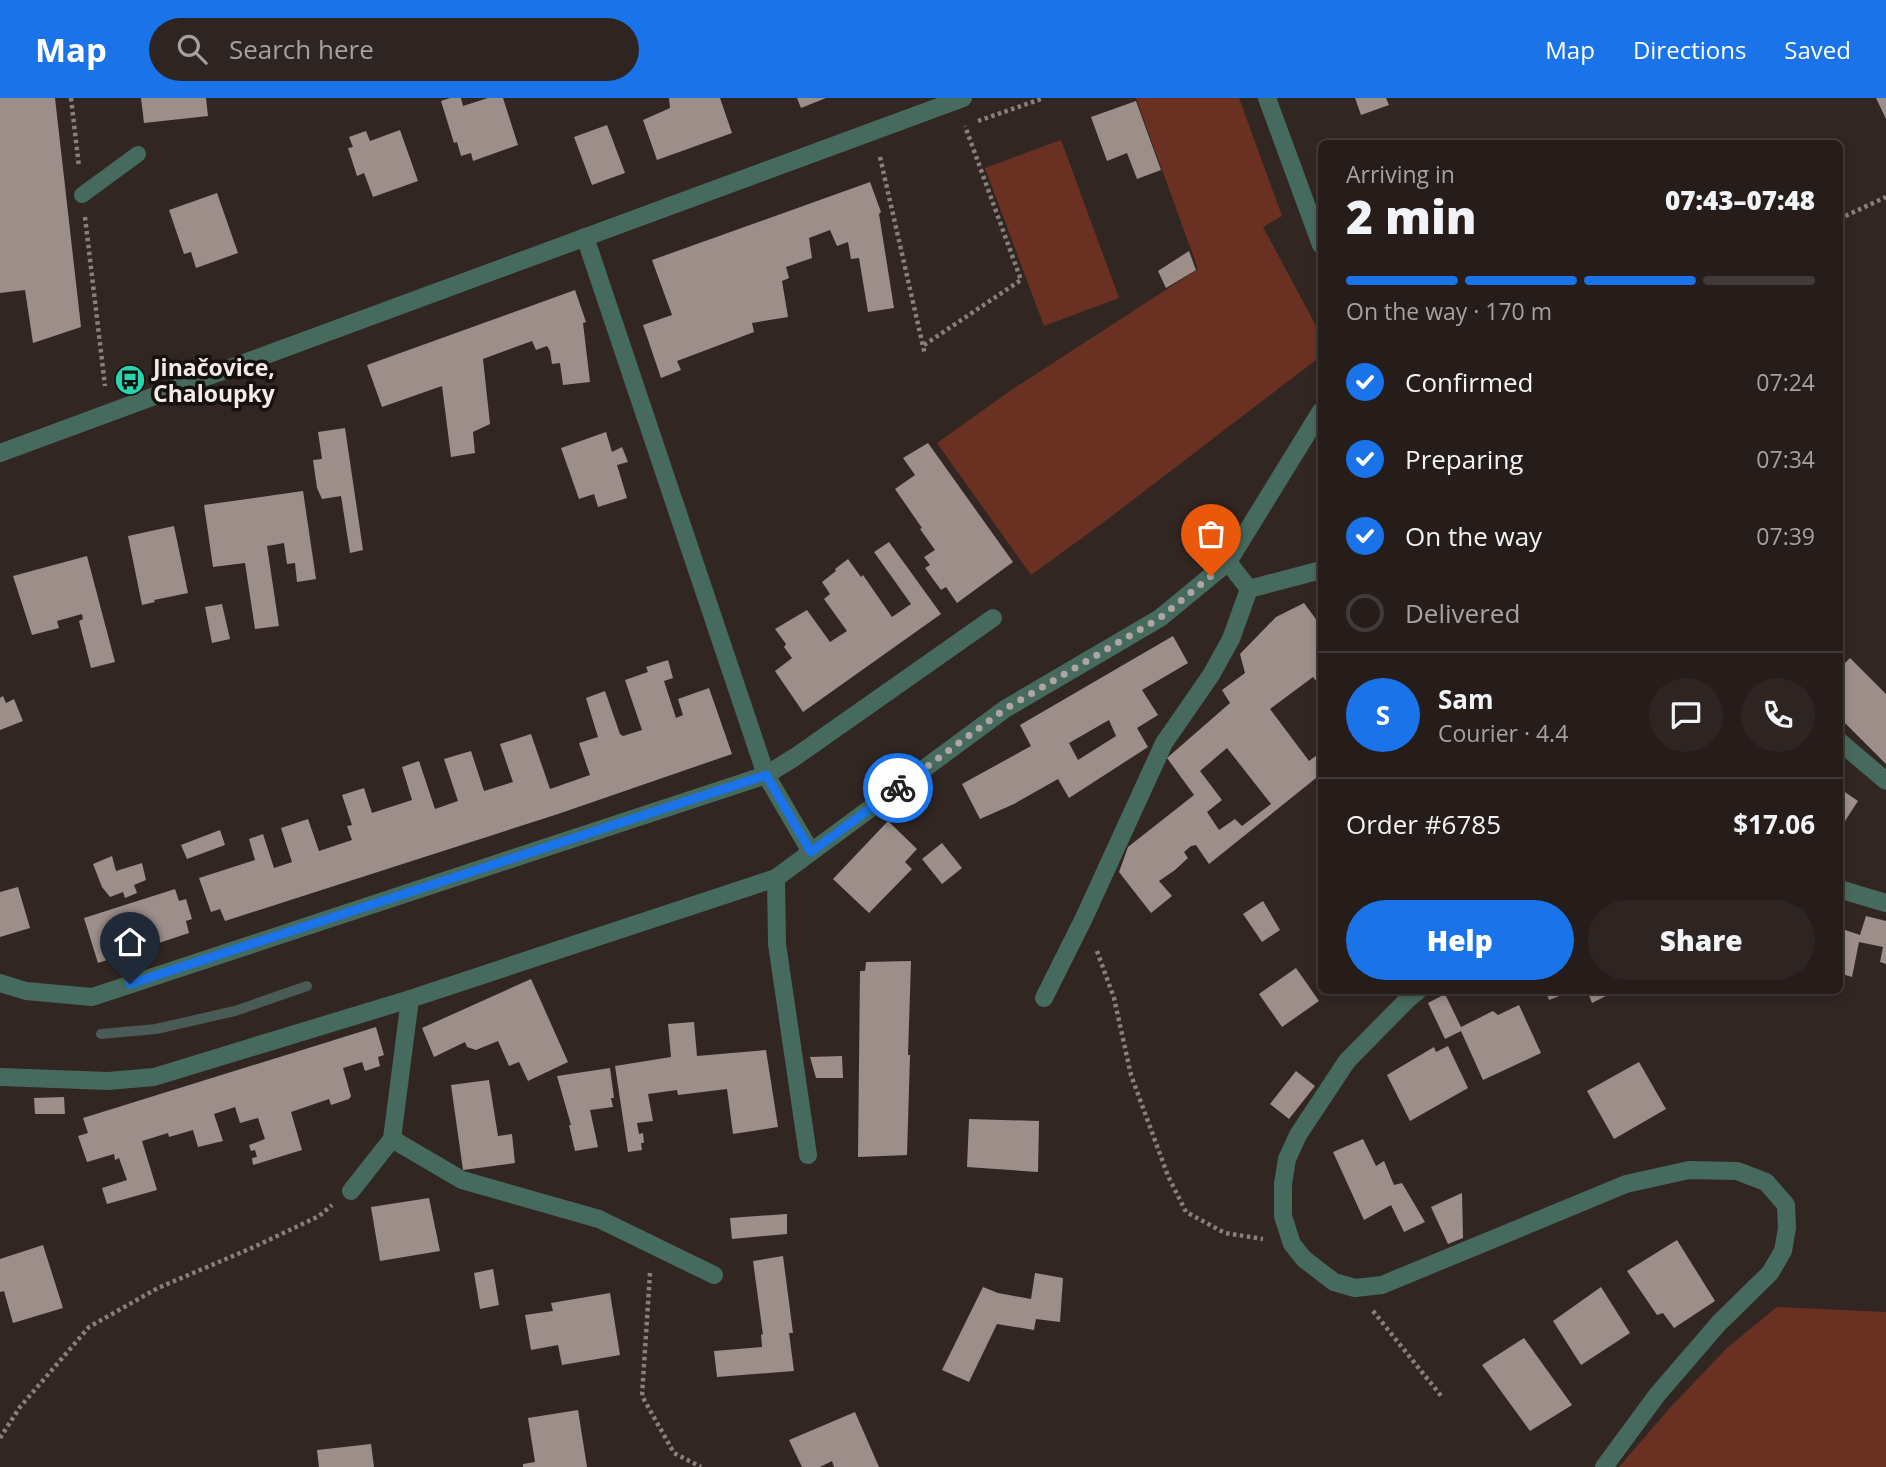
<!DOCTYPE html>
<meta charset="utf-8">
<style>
:root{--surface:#261c1a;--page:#2e2523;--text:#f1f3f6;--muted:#a4a1a2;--line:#423a39;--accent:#1a73e8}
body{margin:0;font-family:"Open Sans",sans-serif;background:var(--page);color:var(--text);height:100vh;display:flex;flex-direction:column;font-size:26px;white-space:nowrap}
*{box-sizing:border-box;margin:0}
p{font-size:23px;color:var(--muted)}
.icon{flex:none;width:38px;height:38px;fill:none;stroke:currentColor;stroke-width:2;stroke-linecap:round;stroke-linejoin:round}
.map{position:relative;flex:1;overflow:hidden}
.drawer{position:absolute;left:1318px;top:42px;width:525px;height:854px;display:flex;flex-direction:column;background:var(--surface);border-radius:10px;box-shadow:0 4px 10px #0003,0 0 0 2px var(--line)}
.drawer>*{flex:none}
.pin{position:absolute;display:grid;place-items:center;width:60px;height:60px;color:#fff;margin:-72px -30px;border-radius:50% 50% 50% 0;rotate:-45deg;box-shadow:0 0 7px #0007}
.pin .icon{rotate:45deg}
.courier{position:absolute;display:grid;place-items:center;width:70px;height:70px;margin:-35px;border:5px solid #1a73e8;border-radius:50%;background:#fff;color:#222;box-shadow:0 2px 9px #0007}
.summary em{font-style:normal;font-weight:800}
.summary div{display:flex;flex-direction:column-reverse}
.summary{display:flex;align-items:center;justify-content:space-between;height:119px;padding:0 28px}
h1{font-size:46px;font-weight:800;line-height:52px}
.bar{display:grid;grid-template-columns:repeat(4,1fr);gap:10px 7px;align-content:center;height:84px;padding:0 28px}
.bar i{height:9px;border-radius:5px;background:var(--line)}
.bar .on{background:var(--accent)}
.bar p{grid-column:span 4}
.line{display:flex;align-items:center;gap:18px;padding:0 28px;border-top:2px solid var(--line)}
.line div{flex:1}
.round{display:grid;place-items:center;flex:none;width:74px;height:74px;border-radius:37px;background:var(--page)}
ol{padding:0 28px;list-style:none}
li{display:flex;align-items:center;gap:21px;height:77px}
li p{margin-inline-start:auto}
li .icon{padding:7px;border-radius:50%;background:var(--accent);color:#fff;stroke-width:4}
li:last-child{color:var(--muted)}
li i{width:38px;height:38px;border:4px solid var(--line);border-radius:50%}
.primary-button{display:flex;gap:14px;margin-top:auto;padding:14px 28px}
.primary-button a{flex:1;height:80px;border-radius:42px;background:var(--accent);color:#fff;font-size:28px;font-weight:800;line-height:80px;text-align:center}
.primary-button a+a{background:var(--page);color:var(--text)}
header{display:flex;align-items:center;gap:42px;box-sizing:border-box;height:98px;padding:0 35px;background:var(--accent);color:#fff}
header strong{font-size:33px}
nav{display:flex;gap:38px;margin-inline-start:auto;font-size:24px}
.search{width:490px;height:63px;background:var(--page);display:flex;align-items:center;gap:18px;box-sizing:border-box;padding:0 24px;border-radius:38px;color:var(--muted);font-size:26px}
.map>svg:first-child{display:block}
.green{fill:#6a3123}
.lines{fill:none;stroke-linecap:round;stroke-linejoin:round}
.stream{stroke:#495b54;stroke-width:10}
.building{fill:#9d8e8a;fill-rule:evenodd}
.path{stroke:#897f7c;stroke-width:4.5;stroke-dasharray:3.5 3.5;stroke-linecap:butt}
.service{stroke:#466a5e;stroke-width:16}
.minor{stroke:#466a5e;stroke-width:18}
.tertiary{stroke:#466a5e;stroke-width:18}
.done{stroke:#afa6a3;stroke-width:7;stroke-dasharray:0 12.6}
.route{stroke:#1a73e8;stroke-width:9}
.labels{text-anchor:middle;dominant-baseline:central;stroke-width:7;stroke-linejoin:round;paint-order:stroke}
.poi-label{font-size:23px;font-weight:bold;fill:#f3ebe8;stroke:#16100f;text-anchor:start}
</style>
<header>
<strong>Map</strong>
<div class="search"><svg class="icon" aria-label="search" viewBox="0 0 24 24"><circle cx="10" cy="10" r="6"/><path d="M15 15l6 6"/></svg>Search here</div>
<nav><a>Map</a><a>Directions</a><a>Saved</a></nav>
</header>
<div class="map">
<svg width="1886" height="1369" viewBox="0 0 1886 1369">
<rect width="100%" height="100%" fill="#322623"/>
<g class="green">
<path d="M 1136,0 L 1239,0 L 1282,118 L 1263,129 L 1321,237 L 1321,258 L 1104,424 L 1031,477 L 937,345 L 1010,293 L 1198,171 Z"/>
<path d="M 1061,42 L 1119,200 L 1044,228 L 985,70 Z"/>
<path d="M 1777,1209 L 1886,1214 L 1886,1369 L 1619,1369 L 1669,1311 L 1727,1250 Z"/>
</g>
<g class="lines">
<path class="stream" d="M 101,936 L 156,931 L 235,913 L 307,888"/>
</g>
<g class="building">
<path d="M 0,0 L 55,0 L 81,229 L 33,245 L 25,192 L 0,195 Z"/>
<path d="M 141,0 L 206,0 L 208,18 L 144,25 Z"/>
<path d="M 450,0 L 461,0 L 463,8 L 488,0 L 503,0 L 518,47 L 473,63 L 471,55 L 461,58 L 457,44 L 454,45 L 441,3 Z"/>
<path d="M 669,0 L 720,0 L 732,35 L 657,62 L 643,22 L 670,10 Z"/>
<path d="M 797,0 L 826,0 L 801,10 Z"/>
<path d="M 1355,0 L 1386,0 L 1389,7 L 1361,17 Z"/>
<path d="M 1876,0 L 1886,0 L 1886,21 Z"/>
<path d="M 1136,3 L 1161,72 L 1137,81 L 1127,55 L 1107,63 L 1091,19 Z"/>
<path d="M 607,27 L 625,75 L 592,87 L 574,39 Z"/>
<path d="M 400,32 L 418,83 L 373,99 L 364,75 L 357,78 L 348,50 L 353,49 L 349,39 L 366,33 L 370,43 Z"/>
<path d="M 870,84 L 881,114 L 879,116 L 894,210 L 868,214 L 859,160 L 851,161 L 848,144 L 837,148 L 830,132 L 809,140 L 812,160 L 786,169 L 789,180 L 782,183 L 788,219 L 752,225 L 754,234 L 677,263 L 681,272 L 661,280 L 643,227 L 672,217 L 652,162 Z"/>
<path d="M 217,95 L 238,155 L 196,170 L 191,154 L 184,156 L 169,112 Z"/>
<path d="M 1189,153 L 1196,172 L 1166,190 L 1158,173 Z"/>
<path d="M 575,192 L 586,224 L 583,225 L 590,284 L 563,287 L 560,265 L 552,266 L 550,253 L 547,248 L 536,252 L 532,243 L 483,261 L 490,326 L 473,334 L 475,355 L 451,359 L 442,288 L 382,309 L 367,267 Z"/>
<path d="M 345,330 L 363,452 L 350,455 L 341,398 L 322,401 L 317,390 L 313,362 L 322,361 L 318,334 Z"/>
<path d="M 606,334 L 612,354 L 622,349 L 628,364 L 617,367 L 627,400 L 598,409 L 594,396 L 579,401 L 561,350 Z"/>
<path d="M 928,345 L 1013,464 L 957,505 L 946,489 L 941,492 L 925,470 L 930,467 L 924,459 L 935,452 L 920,431 L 922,430 L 895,391 L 915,377 L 903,360 Z"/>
<path d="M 303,393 L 316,481 L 297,484 L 295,465 L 287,466 L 284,445 L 267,448 L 279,528 L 255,531 L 245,465 L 213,469 L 204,407 Z"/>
<path d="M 174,428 L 188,495 L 154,502 L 155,504 L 142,507 L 128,438 Z"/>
<path d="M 889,444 L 941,516 L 803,614 L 775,573 L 792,560 L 784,549 L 786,546 L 775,531 L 807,512 L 830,544 L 847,533 L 824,501 L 830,496 L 822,484 L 836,473 L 835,471 L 848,461 L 861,479 L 863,477 L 892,519 L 911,506 L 874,454 Z"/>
<path d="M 87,458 L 115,564 L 91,570 L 79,523 L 83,521 L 82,516 L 57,523 L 59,530 L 32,537 L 13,478 Z"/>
<path d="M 1304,505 L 1321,528 L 1321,589 L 1313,579 L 1270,611 L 1309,663 L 1321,654 L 1321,676 L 1209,766 L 1196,747 L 1191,748 L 1184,754 L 1188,760 L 1175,772 L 1159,783 L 1172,798 L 1151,815 L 1119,774 L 1128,749 L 1194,697 L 1167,660 L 1230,605 L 1222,592 L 1245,575 L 1240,556 L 1276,519 ZM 1227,650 L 1271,706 L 1242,728 L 1235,721 L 1219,732 L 1207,714 L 1222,702 L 1200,673 Z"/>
<path d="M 222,506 L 230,541 L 212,545 L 205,509 Z"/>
<path d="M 1173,538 L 1188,565 L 1142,592 L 1158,617 L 1137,630 L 1148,649 L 1069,700 L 1058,681 L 1014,706 L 980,721 L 962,686 L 1031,648 L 1020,627 ZM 1109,622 L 1116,638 L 1078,662 L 1069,645 Z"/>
<path d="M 1850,560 L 1886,596 L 1886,666 L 1839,619 L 1839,571 Z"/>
<path d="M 668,562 L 673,580 L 664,583 L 676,620 L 683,617 L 678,601 L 709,590 L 732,656 L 558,716 L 225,823 L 220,811 L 211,814 L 199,780 L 255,762 L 249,741 L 263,736 L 274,770 L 292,764 L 281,730 L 308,721 L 319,753 L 352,742 L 347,728 L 352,727 L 342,697 L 364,690 L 372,715 L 412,702 L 402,669 L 419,663 L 435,711 L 458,703 L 444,661 L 471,653 L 484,693 L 513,684 L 500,646 L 531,636 L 550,691 L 590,677 L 579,645 L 598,639 L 586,600 L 605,593 L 620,636 L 623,638 L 642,632 L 625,582 L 648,574 L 646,569 Z"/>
<path d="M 3,598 L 6,605 L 14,601 L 23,623 L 0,632 L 0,600 Z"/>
<path d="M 1839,690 L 1858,703 L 1843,726 L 1839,727 Z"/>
<path d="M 888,723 L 917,751 L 905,764 L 912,771 L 869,815 L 833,781 Z"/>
<path d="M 220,732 L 225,747 L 187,761 L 181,747 Z"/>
<path d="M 942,745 L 962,770 L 942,786 L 922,761 Z"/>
<path d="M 112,758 L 116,773 L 142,765 L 146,782 L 134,787 L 137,795 L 125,800 L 123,794 L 110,799 L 102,789 L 93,766 Z"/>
<path d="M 18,789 L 30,830 L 0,839 L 0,794 Z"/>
<path d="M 175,791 L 179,803 L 186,801 L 192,821 L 186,823 L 189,835 L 98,865 L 84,820 Z"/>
<path d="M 1263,803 L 1280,832 L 1262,844 L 1243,816 Z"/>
<path d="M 1866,818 L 1886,823 L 1886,866 L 1880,864 L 1883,849 L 1859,844 L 1852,879 L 1839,875 L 1839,830 L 1860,837 Z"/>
<path d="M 911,863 L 908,957 L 910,957 L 907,1057 L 858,1059 L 860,873 L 865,873 L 866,864 Z"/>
<path d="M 1296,870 L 1319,903 L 1282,929 L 1259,896 Z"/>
<path d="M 531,881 L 568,964 L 528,983 L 519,964 L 509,968 L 498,943 L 476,952 L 467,949 L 465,944 L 434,959 L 422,930 Z"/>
<path d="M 1545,892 L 1573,892 L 1573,893 L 1549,902 Z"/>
<path d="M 1587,892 L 1618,892 L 1592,905 Z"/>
<path d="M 1445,896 L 1461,929 L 1493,913 L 1498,917 L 1519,907 L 1541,955 L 1483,982 L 1461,933 L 1445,941 L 1428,905 Z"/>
<path d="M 694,924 L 697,958 L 766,952 L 778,1029 L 733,1036 L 727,991 L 678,997 L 677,992 L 648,996 L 653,1023 L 637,1025 L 639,1036 L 643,1035 L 644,1045 L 641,1045 L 642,1052 L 628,1054 L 615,968 L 671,959 L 668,926 Z"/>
<path d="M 376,929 L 384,957 L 378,959 L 380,968 L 365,973 L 362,964 L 343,970 L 351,998 L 349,1001 L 331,1007 L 329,1001 L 291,1014 L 302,1052 L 253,1067 L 252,1060 L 257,1059 L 255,1052 L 251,1053 L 249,1047 L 265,1041 L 258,1020 L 240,1025 L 235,1009 L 214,1016 L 223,1043 L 198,1049 L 193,1032 L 169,1039 L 168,1035 L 142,1043 L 157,1092 L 107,1106 L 102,1090 L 127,1082 L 119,1060 L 115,1062 L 114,1056 L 87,1064 L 78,1038 L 88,1035 L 83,1020 Z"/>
<path d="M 1448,948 L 1468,990 L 1410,1023 L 1387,977 L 1434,949 L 1436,954 Z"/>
<path d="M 842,958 L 843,980 L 816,980 L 810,959 Z"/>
<path d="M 1639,964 L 1666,1011 L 1614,1041 L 1587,993 Z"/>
<path d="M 610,970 L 614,1000 L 611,1000 L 613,1009 L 590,1012 L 598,1049 L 575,1053 L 569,1027 L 571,1027 L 557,978 Z"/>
<path d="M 1296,973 L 1315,988 L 1289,1021 L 1270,1006 Z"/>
<path d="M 489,982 L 498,1038 L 512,1036 L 515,1065 L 463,1072 L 451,987 Z"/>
<path d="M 64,999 L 65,1016 L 35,1016 L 34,1000 Z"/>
<path d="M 969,1021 L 1039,1023 L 1038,1074 L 967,1069 Z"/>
<path d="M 1363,1041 L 1376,1068 L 1384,1063 L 1394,1087 L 1402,1085 L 1425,1124 L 1404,1134 L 1391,1107 L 1364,1122 L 1333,1054 Z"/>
<path d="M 1462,1095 L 1463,1140 L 1448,1146 L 1431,1109 Z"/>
<path d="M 429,1100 L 440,1153 L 380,1163 L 371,1109 Z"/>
<path d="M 787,1116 L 787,1136 L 732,1141 L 730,1120 Z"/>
<path d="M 1677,1142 L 1715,1203 L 1674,1230 L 1663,1215 L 1657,1217 L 1627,1173 Z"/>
<path d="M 43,1147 L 63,1210 L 13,1225 L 4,1193 L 0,1194 L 0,1161 Z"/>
<path d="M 783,1158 L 793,1235 L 789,1235 L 794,1273 L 717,1279 L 714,1253 L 762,1249 L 761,1236 L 763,1237 L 753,1163 Z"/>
<path d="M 493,1171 L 499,1207 L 480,1211 L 474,1175 Z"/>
<path d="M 1035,1175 L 1063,1180 L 1060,1224 L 1036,1221 L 1034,1232 L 997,1226 L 969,1284 L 942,1272 L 983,1189 L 998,1195 L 1031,1201 Z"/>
<path d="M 1601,1189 L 1630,1235 L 1581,1267 L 1553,1223 Z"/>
<path d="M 610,1195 L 620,1257 L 562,1267 L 558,1247 L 531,1252 L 525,1217 L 553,1213 L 551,1205 Z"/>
<path d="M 1524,1240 L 1572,1307 L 1530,1333 L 1482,1267 Z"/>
<path d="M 578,1312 L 587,1369 L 523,1369 L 523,1366 L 535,1364 L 528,1320 Z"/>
<path d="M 855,1314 L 879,1369 L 834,1369 L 832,1363 L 820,1369 L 802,1369 L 789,1342 Z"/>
<path d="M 371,1346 L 374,1369 L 319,1369 L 317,1352 Z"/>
</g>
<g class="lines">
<g class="path">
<path d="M 71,0 L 79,69"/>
<path d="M 978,23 L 1044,0"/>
<path d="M 880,59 L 925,257"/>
<path d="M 85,119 L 105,288"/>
<path d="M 1839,121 L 1886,99"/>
<path d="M 924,247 L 1021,182 L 965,28"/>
<path d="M 1097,853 L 1114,900 L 1131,977 L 1168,1078 L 1186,1114 L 1225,1135 L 1263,1141"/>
<path d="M 650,1175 L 642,1298 L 674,1355 L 701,1369"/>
<path d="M 1373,1213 L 1442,1299"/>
<path d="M 0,1340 L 20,1309 L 89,1229 L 158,1190 L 254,1149 L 319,1118 L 332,1107"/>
</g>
<path class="service" d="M 82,97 L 138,56"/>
<g class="minor">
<path d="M 1267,0 L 1321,147"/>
<path d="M 585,139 L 766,677 L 811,754"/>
<path d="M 1228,464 L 1249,491 L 1321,472"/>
<path d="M 1839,643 L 1886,683"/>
<path d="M 776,780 L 777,846 L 808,1057"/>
<path d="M 1839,791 L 1886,805"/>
<path d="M 0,885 L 26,893 L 92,899 L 766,677 L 795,659 L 993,520"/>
<path d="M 1419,892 L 1408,901 L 1347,963 L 1298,1037 L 1287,1061 L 1283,1086 L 1283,1118 L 1292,1146 L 1304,1161 L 1334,1184 L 1355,1190 L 1382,1187 L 1626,1086 L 1689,1072 L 1737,1073 L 1766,1084 L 1786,1107 L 1787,1130 L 1783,1153 L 1770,1175 L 1719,1225 L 1657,1297 L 1604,1369"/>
<path d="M 1044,900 L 1084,820 L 1164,645 L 1211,577 L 1231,541 L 1249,491"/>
<path d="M 0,979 L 108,983 L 154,979 L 410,901 L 776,780 L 1005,611 L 1160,520 L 1228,464 L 1321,313"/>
<path d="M 392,1041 L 462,1082 L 599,1121 L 714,1177"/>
<path d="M 351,1093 L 392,1041 L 410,901"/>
</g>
<path class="tertiary" d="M 0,355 L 963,0"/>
</g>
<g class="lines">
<path class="done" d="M 898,690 L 1005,611 L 1160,520 L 1211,478"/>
<path class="route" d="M 130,886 L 766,677 L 811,754 L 898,690"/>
</g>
<defs>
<g id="bus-disc" transform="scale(1.575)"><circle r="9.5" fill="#28d5ad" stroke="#16100f"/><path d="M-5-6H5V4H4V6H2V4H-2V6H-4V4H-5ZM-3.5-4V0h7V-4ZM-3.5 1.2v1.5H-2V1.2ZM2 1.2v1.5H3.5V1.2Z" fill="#111"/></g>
</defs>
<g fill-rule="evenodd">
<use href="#bus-disc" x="130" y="282"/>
</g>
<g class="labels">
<g class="poi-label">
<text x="153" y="269">Jinačovice,<tspan x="153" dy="26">Chaloupky</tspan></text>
</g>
</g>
</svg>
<div class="pin" style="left:1211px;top:478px;background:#ea580c"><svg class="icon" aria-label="bag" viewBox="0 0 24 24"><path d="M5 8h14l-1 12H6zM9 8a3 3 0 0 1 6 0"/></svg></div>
<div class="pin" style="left:130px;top:886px;background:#1f2937"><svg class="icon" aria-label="home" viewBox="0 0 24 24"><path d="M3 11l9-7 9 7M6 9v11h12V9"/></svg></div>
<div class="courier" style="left:898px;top:690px"><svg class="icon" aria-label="bike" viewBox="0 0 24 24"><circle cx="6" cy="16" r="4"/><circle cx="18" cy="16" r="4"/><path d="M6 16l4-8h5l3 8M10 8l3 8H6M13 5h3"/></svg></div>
<section class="drawer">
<div class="summary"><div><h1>2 min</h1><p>Arriving in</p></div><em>07:43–07:48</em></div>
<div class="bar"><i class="on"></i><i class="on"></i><i class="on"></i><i></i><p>On the way · 170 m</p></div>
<ol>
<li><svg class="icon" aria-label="check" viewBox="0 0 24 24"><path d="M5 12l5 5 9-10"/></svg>Confirmed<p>07:24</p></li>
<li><svg class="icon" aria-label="check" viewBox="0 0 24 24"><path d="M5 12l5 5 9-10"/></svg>Preparing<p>07:34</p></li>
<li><svg class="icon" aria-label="check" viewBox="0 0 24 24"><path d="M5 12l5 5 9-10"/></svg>On the way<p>07:39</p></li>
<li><i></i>Delivered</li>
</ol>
<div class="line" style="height:126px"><b class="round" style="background:var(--accent);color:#fff">S</b><div><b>Sam</b><p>Courier · 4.4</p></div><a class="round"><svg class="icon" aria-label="chat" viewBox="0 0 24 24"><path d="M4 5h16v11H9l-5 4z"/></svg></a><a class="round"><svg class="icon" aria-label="phone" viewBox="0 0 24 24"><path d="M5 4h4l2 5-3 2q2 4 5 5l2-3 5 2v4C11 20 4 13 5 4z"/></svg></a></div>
<div class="line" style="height:91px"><div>Order #6785</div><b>$17.06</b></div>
<div class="primary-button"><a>Help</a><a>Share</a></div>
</section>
</div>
